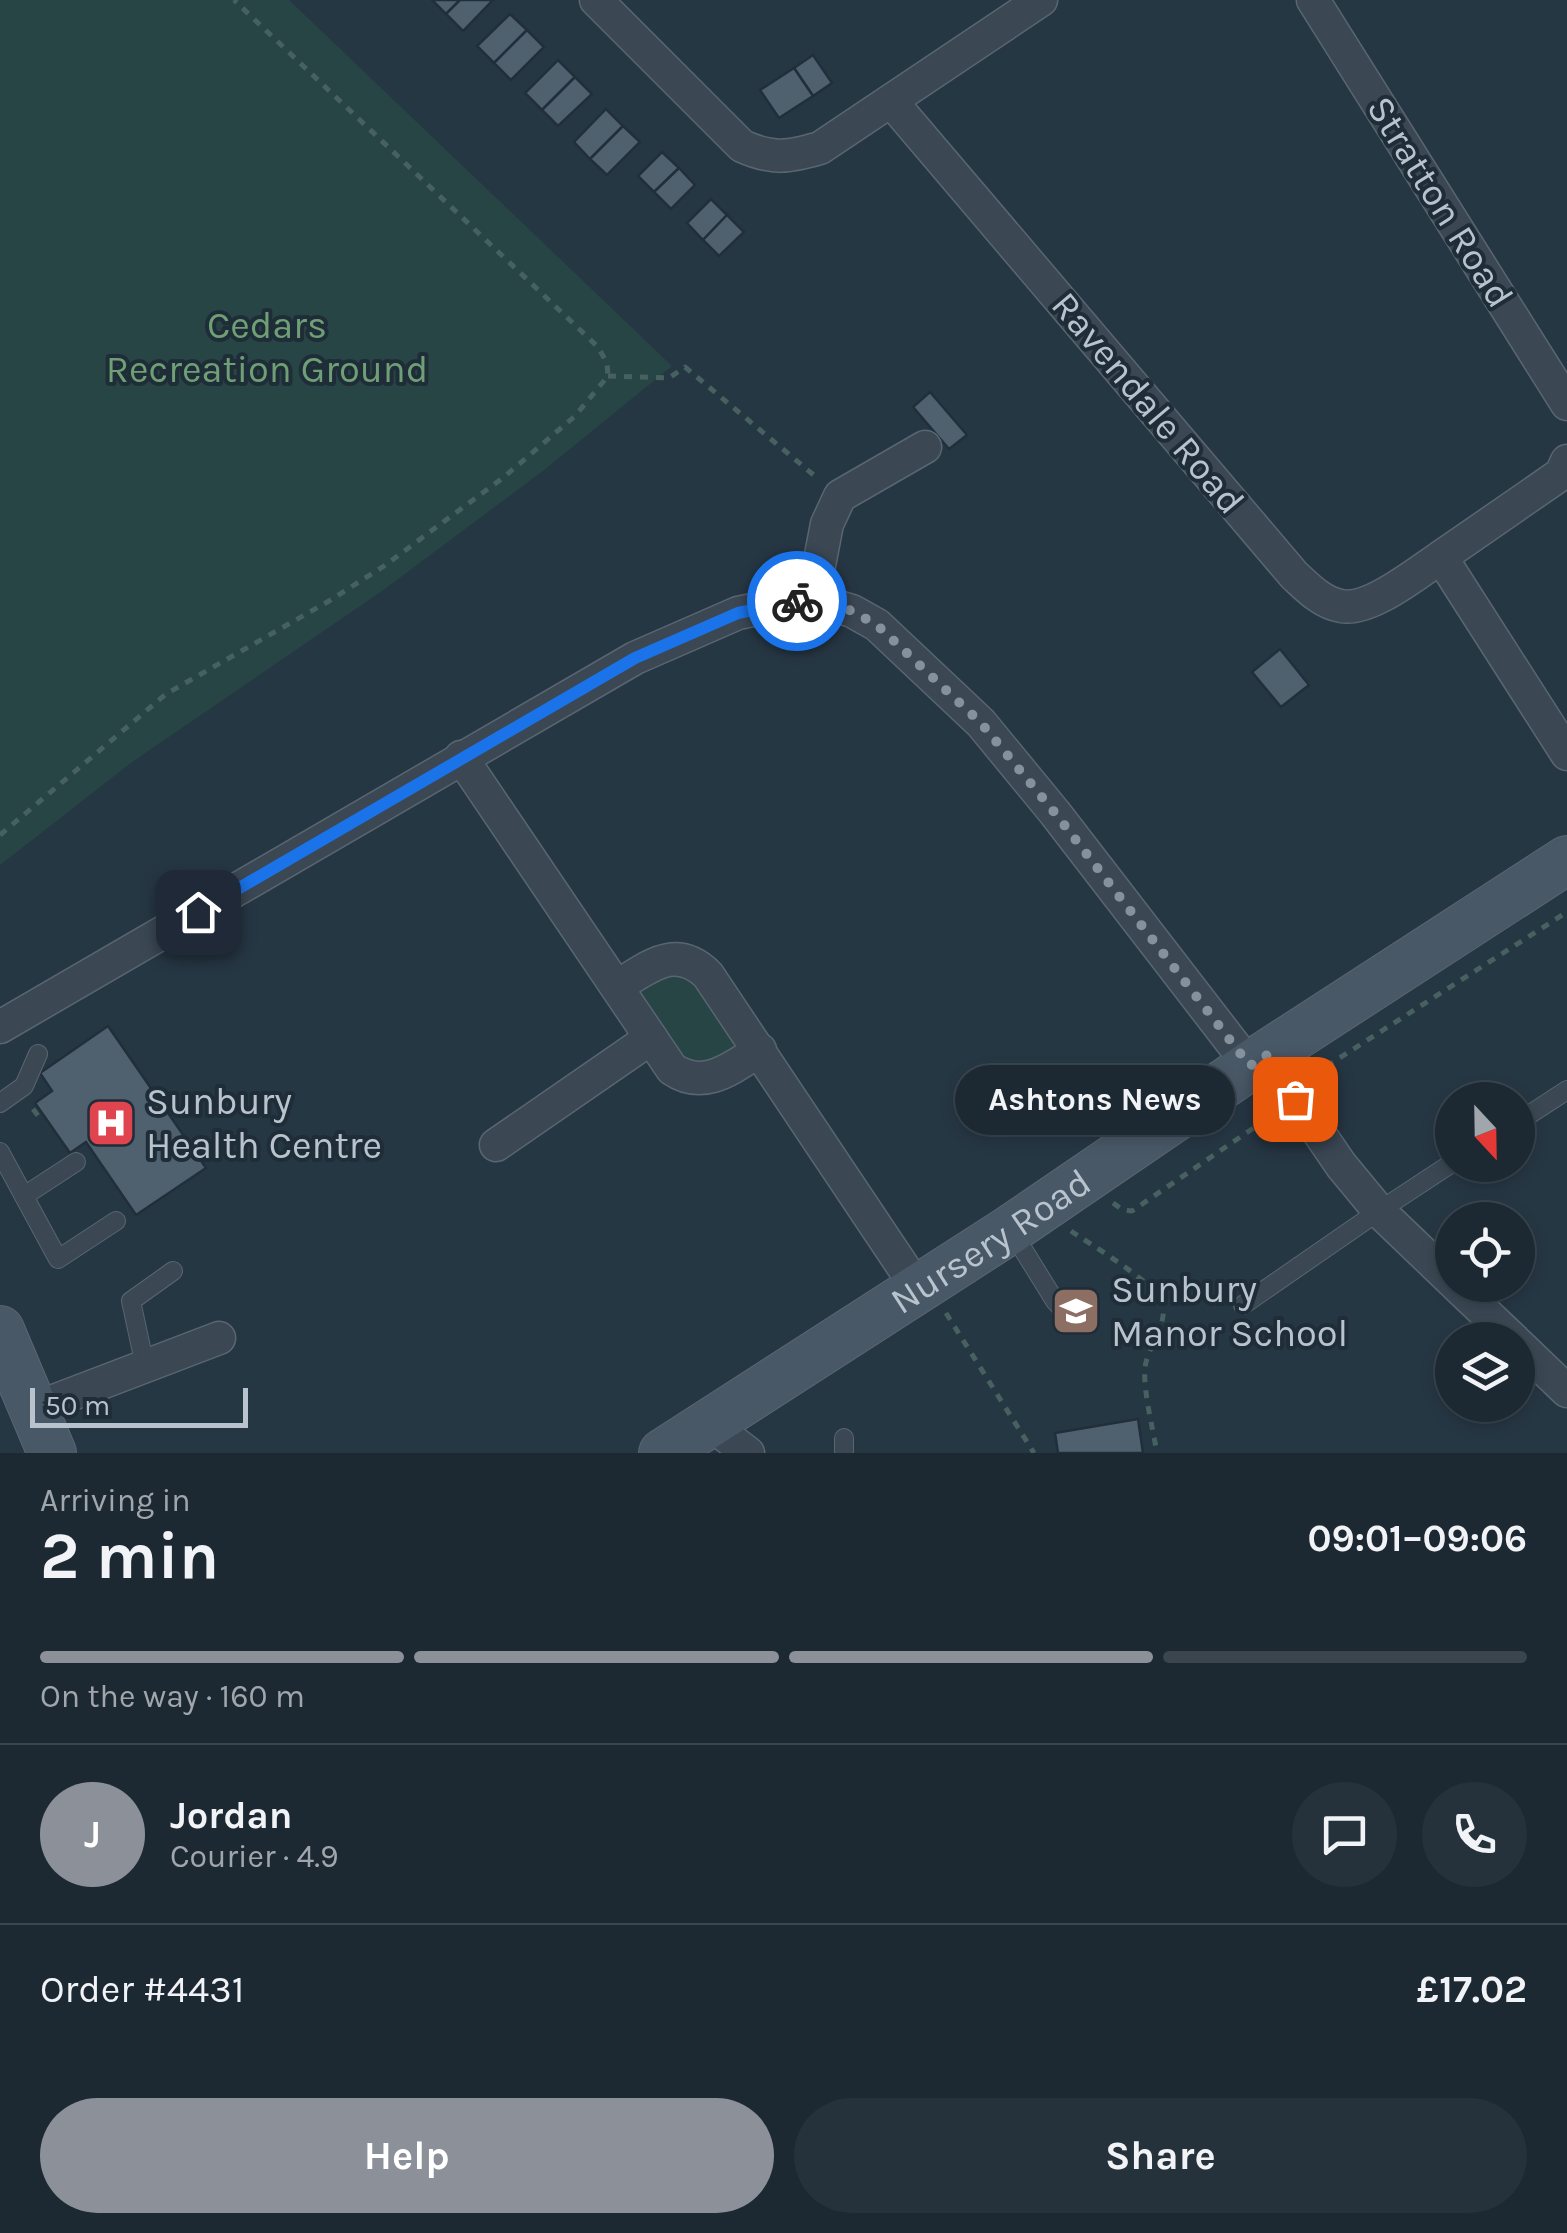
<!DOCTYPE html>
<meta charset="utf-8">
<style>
:root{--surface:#1c2933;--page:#25313b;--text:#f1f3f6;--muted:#a0a6ac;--line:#3a454e;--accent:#8c9099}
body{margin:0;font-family:Karla,sans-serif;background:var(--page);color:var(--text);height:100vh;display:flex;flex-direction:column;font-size:38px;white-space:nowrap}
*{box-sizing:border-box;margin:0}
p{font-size:32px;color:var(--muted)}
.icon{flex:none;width:55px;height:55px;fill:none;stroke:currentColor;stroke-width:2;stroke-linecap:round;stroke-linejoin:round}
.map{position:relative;height:1453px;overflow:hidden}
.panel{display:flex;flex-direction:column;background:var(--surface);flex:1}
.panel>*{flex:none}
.needle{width:65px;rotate:158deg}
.fabs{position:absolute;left:1435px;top:1082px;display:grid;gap:20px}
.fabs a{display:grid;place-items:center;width:100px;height:100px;border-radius:50%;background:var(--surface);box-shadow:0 5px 15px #0003,0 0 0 2px var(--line);font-size:50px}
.scale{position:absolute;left:30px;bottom:25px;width:218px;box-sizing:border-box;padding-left:10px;border:5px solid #b8c3cd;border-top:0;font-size:28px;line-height:35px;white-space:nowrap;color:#b8c3cd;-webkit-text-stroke:8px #1f2d39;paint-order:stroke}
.pin{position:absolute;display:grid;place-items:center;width:85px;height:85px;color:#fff;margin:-42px;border-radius:20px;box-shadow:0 5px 15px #0006}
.courier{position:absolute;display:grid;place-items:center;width:100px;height:100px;margin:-50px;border:8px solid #1a73e8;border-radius:50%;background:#fff;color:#222;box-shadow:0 2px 12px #0007}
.bubble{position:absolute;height:70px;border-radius:35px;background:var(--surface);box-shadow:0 5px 15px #0003,0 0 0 2px var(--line);font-size:32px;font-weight:700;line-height:70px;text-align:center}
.summary em{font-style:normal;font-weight:700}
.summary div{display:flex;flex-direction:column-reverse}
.summary{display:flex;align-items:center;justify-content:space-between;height:170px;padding:0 40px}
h1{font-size:65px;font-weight:700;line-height:75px}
.bar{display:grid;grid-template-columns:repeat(4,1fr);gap:15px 10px;align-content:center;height:120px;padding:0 40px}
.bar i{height:12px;border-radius:8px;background:var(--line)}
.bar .active{background:var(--accent)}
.bar p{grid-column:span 4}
.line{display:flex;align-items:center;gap:25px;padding:0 40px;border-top:2px solid var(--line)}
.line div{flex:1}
.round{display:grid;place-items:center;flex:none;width:105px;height:105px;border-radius:52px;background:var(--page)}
.cta{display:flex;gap:20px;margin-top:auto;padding:20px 40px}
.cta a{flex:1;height:115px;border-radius:60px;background:var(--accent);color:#fff;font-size:40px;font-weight:700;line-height:115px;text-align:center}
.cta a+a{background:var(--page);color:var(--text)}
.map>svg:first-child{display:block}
.green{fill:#284545}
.building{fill:#4f616f;stroke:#212f3b;stroke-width:2.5}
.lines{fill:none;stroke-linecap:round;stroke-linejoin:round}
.lane-casing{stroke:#596671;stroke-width:20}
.street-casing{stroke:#596671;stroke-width:35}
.secondary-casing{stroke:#596671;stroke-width:50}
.path{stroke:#476160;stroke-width:5;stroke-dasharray:8 8;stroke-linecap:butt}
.lane{stroke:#3b4854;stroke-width:18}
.street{stroke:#3b4854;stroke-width:32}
.secondary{stroke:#495867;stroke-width:48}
.done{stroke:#85929d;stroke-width:10;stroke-dasharray:0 18}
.route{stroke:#1a73e8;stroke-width:12}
.labels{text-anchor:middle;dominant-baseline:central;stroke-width:8;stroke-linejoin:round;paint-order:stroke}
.street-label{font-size:38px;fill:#b8c3cd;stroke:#1f2d39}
.park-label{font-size:38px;fill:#6f9f74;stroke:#1f2d39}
.poi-label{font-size:38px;fill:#b8c3cd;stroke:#1f2d39;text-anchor:start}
</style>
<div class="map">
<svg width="1567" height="1453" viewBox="0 0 1567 1453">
<rect width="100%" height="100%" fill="#263744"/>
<g class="green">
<path d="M 0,0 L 289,0 L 672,366 L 544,470 L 382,591 L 132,762 L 0,865 Z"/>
<path d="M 683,972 L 701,991 L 735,1044 L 733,1054 L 691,1071 L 638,994 L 667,975 Z"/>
</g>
<g class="building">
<path d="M 432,0 L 460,0 L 446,14 Z"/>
<path d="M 460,0 L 493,0 L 463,31 L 446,14 Z"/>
<path d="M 510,14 L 527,30 L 494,63 L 477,46 Z"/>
<path d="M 527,30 L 544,47 L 511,80 L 494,63 Z"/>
<path d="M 813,55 L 832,83 L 813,96 L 794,68 Z"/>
<path d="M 558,60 L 575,77 L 542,110 L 525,93 Z"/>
<path d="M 794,68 L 813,96 L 779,118 L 760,90 Z"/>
<path d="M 575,77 L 592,94 L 558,126 L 542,110 Z"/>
<path d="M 606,109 L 623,126 L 590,159 L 574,142 Z"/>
<path d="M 623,126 L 640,142 L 607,175 L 590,159 Z"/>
<path d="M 662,152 L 679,168 L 654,192 L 638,176 Z"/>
<path d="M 679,168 L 695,185 L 671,209 L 654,192 Z"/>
<path d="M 711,199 L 727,215 L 703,240 L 687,223 Z"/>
<path d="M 727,215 L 744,232 L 719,256 L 703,240 Z"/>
<path d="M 930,392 L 967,435 L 949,449 L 913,407 Z"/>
<path d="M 1280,649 L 1309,685 L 1281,707 L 1252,672 Z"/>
<path d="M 108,1026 L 206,1168 L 136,1215 L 86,1142 L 70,1153 L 35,1103 L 52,1091 L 40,1073 Z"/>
<path d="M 1138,1419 L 1143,1453 L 1058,1453 L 1055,1433 Z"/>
</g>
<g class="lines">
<g class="lane-casing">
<g id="lane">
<path d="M 0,1103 L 24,1086 L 38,1054"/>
<path d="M 1518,1122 L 1567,1090"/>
<path d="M 0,1152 L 58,1259 L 116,1221"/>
<path d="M 24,1196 L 76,1162"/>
<path d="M 1011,1230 L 1055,1301 L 1069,1316"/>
<path d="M 1243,1305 L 1379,1211 L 1452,1163"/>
<path d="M 145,1366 L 131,1301 L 173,1271"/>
<path d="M 844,1438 L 844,1453"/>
</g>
</g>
<g class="street-casing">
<g id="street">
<path d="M 596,0 L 742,146 C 773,160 789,157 820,148 L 1041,0"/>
<path d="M 1313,0 L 1567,404"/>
<path d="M 891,101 L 1294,575 C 1307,587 1322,603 1341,606 C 1369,612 1417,573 1441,557"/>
<path d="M 1567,461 L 1561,474 L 1441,557 L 1567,754"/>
<path d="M 822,602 L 817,576 L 827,524 L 840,496 L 925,447"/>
<path d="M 461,757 L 672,1069 C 704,1091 732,1068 760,1050"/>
<path d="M 618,986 C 649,967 676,943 708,975 L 918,1289"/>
<path d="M 0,1027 L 635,658 L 738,613 L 797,601 L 822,602 L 852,611 L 877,625 L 981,723 L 1055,813 L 1250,1066"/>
<path d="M 1266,1055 L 1341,1165 L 1379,1211 L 1452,1281"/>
<path d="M 496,1145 L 651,1038"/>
<path d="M 1456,1285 L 1514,1340"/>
<path d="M 1518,1344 L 1567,1391"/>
<path d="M 33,1409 L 219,1338"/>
<path d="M 709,1423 L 748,1453"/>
</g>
</g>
<g class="secondary-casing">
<g id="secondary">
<path d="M 0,1330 L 52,1453"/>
<path id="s1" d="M 663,1453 L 1011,1229 L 1266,1055 L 1567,860"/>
</g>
</g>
<g class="path">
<path d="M 608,376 L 669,378 L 685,367 L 816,477"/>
<path d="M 0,835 L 166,694 L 329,601 L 384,566 L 504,477 L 575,416 L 608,376 L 607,363 L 598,347 L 234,0"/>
<path d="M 1313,1075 L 1567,912"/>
<path d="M 33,1109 L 42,1121"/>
<path d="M 1113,1203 L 1123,1210 L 1132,1211 L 1274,1114"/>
<path d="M 1071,1231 C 1090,1244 1155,1283 1162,1302 C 1169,1324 1147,1347 1145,1368 C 1143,1391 1153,1429 1157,1453"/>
<path d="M 946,1313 L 1034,1453"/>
</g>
<use href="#lane" class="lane"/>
<use href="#street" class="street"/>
<use href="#secondary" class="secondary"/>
</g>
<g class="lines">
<path class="done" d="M 797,601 L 822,602 L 852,611 L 877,625 L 981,723 L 1055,813 L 1250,1066 L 1266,1055 L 1295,1099"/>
<path class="route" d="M 198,912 L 635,658 L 738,613 L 797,601"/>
</g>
<defs>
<g id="hospital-square" transform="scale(2.5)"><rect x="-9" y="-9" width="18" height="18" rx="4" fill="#e0444e" stroke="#1f2d39"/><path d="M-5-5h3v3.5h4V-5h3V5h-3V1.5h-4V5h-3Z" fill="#fff"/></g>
<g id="school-square" transform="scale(2.5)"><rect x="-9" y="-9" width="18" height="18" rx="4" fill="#8d6e63" stroke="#1f2d39"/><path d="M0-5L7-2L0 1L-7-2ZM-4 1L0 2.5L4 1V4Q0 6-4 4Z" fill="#fff"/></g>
</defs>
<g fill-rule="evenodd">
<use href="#hospital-square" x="111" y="1123"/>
<use href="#school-square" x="1076" y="1311"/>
</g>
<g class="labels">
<g class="street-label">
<text transform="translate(1440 202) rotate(58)">Stratton Road</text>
<text transform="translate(1148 403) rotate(50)">Ravendale Road</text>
<text stroke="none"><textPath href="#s1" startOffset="390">Nursery Road</textPath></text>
</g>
<g class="park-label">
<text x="267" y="325">Cedars<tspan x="267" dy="44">Recreation Ground</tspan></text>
</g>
<g class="poi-label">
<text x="146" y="1101">Sunbury<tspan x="146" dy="44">Health Centre</tspan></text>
<text x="1111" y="1289">Sunbury<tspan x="1111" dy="44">Manor School</tspan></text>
</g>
</g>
</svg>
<div class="fabs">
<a><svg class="needle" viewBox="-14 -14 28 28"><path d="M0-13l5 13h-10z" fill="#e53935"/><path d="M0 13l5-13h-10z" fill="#a0a6ac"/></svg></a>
<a><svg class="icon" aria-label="locate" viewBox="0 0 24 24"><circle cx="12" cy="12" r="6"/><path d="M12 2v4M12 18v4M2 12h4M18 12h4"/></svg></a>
<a><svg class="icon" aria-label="layers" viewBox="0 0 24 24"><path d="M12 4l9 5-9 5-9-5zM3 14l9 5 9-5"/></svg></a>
</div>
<div class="scale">50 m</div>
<div class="pin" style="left:1295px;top:1099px;background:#ea580c"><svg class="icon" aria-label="bag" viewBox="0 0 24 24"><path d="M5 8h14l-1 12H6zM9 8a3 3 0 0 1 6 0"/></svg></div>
<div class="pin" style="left:198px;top:912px;background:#1f2937"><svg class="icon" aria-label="home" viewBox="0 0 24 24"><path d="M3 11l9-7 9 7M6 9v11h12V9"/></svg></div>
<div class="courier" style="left:797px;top:601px"><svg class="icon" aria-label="bike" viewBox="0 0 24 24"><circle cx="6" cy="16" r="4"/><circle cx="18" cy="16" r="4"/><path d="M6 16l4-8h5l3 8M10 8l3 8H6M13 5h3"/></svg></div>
<div class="bubble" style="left:955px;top:1065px;width:280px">Ashtons News</div>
</div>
<section class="panel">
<div class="summary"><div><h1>2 min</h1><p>Arriving in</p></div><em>09:01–09:06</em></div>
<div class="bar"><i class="active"></i><i class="active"></i><i class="active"></i><i></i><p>On the way · 160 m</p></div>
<div class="line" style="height:180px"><b class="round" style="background:var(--accent);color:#fff">J</b><div><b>Jordan</b><p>Courier · 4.9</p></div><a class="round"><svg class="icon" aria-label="chat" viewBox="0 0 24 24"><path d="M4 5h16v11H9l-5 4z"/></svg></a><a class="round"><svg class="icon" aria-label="phone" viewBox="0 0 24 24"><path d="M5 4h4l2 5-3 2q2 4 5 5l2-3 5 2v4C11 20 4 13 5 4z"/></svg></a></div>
<div class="line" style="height:130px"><div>Order #4431</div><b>£17.02</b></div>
<div class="cta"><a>Help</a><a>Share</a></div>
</section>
